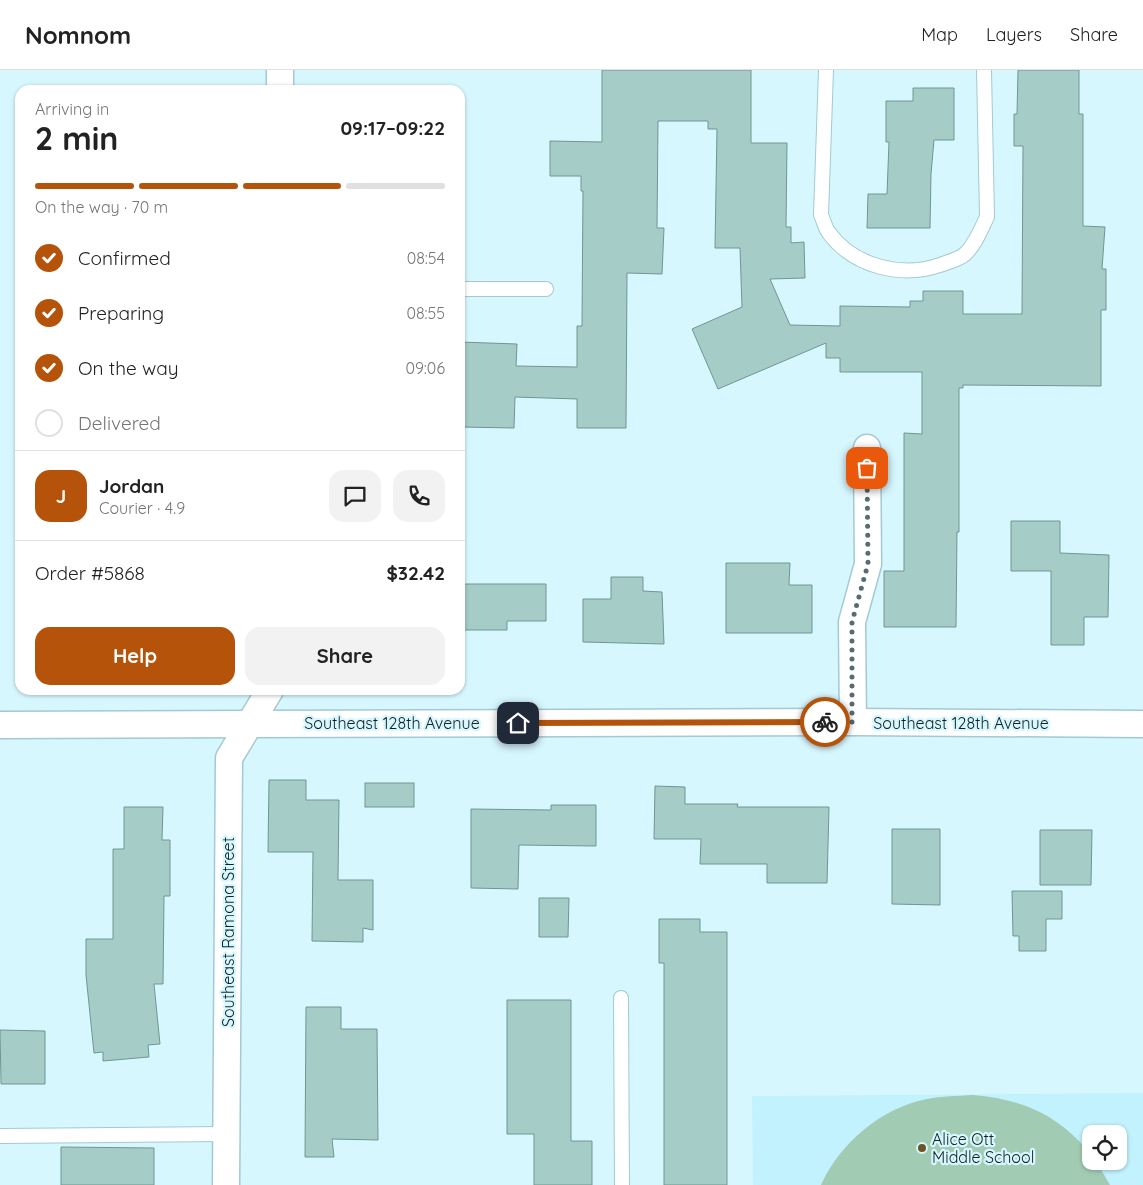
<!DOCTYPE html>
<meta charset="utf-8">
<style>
:root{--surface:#fff;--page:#f2f2f2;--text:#222;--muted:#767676;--line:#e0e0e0;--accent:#b45309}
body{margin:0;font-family:Quicksand,sans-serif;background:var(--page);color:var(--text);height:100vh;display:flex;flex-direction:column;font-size:19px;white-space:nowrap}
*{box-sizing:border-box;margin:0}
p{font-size:16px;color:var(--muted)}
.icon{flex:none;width:28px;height:28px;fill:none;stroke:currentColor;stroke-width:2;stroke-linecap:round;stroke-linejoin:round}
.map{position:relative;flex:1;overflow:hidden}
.details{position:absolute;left:15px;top:15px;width:450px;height:610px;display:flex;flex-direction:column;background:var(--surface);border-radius:15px;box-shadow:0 1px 4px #0004}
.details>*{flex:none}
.controls{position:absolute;left:1082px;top:1055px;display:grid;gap:10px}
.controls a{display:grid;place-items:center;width:45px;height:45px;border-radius:10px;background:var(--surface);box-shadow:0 1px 4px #0004;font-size:25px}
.pin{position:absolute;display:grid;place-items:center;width:42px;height:42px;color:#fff;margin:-21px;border-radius:10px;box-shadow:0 2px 8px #0006}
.courier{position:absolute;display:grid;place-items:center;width:50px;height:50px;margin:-25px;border:4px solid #b45309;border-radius:50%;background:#fff;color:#222;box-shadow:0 1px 6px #0007}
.summary em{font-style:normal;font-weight:800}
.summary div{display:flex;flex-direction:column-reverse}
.summary{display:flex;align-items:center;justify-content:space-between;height:85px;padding:0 20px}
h1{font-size:32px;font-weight:800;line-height:38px}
.bar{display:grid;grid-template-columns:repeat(4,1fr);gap:8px 5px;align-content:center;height:60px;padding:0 20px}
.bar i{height:6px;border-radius:4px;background:var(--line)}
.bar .selected{background:var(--accent)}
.bar p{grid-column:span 4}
.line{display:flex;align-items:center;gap:12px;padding:0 20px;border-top:1px solid var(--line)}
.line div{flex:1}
.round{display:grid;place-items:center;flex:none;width:52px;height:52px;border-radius:15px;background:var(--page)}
ol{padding:0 20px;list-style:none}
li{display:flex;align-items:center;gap:15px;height:55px}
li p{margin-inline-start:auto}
li .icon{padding:5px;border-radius:50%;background:var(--accent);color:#fff;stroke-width:4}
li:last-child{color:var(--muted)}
li i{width:28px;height:28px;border:2px solid var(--line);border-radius:50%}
.primary-button{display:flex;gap:10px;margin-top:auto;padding:10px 20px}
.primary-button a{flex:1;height:58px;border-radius:15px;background:var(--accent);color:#fff;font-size:20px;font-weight:800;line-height:58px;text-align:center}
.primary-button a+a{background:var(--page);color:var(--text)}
header{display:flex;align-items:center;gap:30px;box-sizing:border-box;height:70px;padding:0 25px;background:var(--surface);border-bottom:1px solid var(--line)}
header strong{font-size:24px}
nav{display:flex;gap:28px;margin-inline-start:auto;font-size:18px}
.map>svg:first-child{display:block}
.built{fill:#c1f2fd;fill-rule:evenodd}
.green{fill:#a2cbb4}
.building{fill:#a5ccc7;stroke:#709692}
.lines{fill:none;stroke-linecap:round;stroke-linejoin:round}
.lane-casing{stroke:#a3c9d2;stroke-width:16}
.street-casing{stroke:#a3c9d2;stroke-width:29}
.lane{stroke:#fff;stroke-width:14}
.street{stroke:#fff;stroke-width:26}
.done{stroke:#576c70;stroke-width:5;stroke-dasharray:0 9}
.route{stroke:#b45309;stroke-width:6}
.poi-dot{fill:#6e5325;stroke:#d7f7fe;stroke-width:2}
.labels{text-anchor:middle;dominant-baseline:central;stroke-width:4.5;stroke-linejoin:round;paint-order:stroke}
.street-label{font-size:16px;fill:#122124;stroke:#d7f7fe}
.poi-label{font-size:16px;fill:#122124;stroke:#d7f7fe;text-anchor:start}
</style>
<header>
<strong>Nomnom</strong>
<nav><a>Map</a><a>Layers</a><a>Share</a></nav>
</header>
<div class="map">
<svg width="1143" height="1115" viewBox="0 0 1143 1115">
<rect width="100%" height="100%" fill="#d7f7fe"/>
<path class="built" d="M 1143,1023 L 1143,1115 L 753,1115 L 752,1026 ZM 1091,1064 L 1119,1064 L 1119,1091 L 1091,1091 Z"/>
<path class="green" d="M 973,1025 C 1016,1029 1049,1040 1080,1072 C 1085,1078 1091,1083 1091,1091 L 1096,1091 L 1110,1115 L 821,1115 C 840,1073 881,1038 927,1029 C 942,1026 957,1026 973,1025 Z"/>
<g class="building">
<path d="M 602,0 L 751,0 L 751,73 L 787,73 L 786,157 L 791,157 L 791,173 L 804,172 L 805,208 L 770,209 L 790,255 L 840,256 L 840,236 L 910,237 L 910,231 L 923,231 L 923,221 L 963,221 L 963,244 L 1022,244 L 1023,76 L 1014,76 L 1014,44 L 1017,44 L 1018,0 L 1079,0 L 1079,44 L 1083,44 L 1083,156 L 1105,157 L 1102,199 L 1106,199 L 1106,240 L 1101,240 L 1101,316 L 963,315 L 963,318 L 959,318 L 959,462 L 957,462 L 956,557 L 884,557 L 884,501 L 904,501 L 904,363 L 922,364 L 922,302 L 840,302 L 840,288 L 826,288 L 826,273 L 718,319 L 692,259 L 742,237 L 740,178 L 715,178 L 717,59 L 708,59 L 708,51 L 658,51 L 657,158 L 664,158 L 662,204 L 627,203 L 626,358 L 577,358 L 577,329 L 515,327 L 514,358 L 460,357 L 460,272 L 517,274 L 516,296 L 577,297 L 577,256 L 582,256 L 583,121 L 581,121 L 581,106 L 550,106 L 550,71 L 602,72 Z"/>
<path d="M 913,18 L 954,18 L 954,70 L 934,70 L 931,104 L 930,158 L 867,158 L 868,124 L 887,124 L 889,72 L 886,72 L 886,31 L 913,31 Z"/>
<path d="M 1011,451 L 1060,451 L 1060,483 L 1109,485 L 1108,547 L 1084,547 L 1084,575 L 1051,575 L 1051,501 L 1011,501 Z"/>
<path d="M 726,493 L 790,493 L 789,515 L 812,515 L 812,563 L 726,563 Z"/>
<path d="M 611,507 L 643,507 L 643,521 L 662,522 L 664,574 L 583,572 L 583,529 L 611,529 Z"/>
<path d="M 460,514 L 546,514 L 546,551 L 507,551 L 507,560 L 460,560 Z"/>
<path d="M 269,710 L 306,710 L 306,730 L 339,730 L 338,810 L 373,810 L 373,860 L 363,858 L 363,872 L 312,871 L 313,782 L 268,782 Z"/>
<rect x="365" y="713" width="49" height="24"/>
<path d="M 655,716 L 685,717 L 685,734 L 738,734 L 737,737 L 829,737 L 827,813 L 767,813 L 767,794 L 700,794 L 701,769 L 654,769 Z"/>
<path d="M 551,735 L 596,735 L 596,776 L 519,775 L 518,819 L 471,818 L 471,739 L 551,740 Z"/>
<path d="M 124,737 L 163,737 L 162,770 L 170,770 L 170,826 L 164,826 L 163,914 L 154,914 L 160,974 L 148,975 L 149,987 L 103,991 L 103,982 L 94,983 L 86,905 L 86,869 L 113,869 L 113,779 L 124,779 Z"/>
<path d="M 892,759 L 940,759 L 940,835 L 892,834 Z"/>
<path d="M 1040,760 L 1092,760 L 1091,815 L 1040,815 Z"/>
<path d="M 1012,821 L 1062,821 L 1062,849 L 1046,849 L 1046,881 L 1019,881 L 1019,866 L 1013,866 Z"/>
<path d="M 539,828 L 569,828 L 568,867 L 539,867 Z"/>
<path d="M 659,849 L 700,849 L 700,862 L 727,862 L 727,1115 L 664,1115 L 664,893 L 659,893 Z"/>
<path d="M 507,930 L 571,930 L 571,1071 L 592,1071 L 592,1115 L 534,1115 L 534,1064 L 507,1064 Z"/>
<path d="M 306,937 L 341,937 L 341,959 L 377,959 L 378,1070 L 332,1069 L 334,1087 L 305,1087 Z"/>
<path d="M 0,960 L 45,961 L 45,1014 L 1,1014 Z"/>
<path d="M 61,1077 L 154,1078 L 154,1115 L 61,1115 Z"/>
</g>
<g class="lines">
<g class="lane-casing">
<g id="lane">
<path d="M 826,0 L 821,145 C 824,151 825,158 829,163 C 854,197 902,208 940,195 C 948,192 960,189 965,184 C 975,175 981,159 987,147 L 984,0"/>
<path d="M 460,219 L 546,219"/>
<path d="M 621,928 L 622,1115"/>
<path d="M 0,1066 L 226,1064"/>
</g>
</g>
<g class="street-casing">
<g id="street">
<path d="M 280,0 L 280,20"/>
<path d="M 853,652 L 852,552 L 868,494 L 867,378"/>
<path d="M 0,655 L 853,652 L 1143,654"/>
<path d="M 226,1115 L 229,688 L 270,620"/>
</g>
</g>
<use href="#lane" class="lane"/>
<use href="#street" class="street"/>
</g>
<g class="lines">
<path class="done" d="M 825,652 L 852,652 L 852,552 L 868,494 L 867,398"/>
<path class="route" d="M 518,653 L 825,652"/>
</g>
<circle class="poi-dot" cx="922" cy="1078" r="5"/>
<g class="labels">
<g class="street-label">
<text x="392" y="653">Southeast 128th Avenue</text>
<text x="961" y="653">Southeast 128th Avenue</text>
<text transform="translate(228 862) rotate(-90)">Southeast Ramona Street</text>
</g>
<g class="poi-label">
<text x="932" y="1069">Alice Ott<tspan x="932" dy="18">Middle School</tspan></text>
</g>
</g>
</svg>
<div class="controls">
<a><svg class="icon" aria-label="locate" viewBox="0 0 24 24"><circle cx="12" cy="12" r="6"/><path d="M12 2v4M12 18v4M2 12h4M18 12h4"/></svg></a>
</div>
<div class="pin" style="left:867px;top:398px;background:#ea580c"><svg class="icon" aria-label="bag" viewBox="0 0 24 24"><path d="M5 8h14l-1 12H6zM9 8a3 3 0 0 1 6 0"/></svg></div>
<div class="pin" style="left:518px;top:653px;background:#1f2937"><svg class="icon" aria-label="home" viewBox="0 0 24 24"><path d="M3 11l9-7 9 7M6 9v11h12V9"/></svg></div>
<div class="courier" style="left:825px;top:652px"><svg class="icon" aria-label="bike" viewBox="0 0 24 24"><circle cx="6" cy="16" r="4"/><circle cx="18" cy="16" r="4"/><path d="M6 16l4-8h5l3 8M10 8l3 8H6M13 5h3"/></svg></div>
<section class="details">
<div class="summary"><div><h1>2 min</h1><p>Arriving in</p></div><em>09:17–09:22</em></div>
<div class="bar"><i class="selected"></i><i class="selected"></i><i class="selected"></i><i></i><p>On the way · 70 m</p></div>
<ol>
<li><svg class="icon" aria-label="check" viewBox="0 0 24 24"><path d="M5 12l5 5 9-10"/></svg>Confirmed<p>08:54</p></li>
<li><svg class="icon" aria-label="check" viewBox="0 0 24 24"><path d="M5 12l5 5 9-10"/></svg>Preparing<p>08:55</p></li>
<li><svg class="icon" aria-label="check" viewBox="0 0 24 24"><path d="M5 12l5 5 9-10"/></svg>On the way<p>09:06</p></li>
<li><i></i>Delivered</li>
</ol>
<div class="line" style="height:90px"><b class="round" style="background:var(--accent);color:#fff">J</b><div><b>Jordan</b><p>Courier · 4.9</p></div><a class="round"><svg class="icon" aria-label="chat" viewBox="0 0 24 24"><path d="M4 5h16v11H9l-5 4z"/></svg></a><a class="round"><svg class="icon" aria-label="phone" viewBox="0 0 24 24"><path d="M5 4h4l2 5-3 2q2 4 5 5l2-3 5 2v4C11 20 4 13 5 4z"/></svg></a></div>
<div class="line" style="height:65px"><div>Order #5868</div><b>$32.42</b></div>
<div class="primary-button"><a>Help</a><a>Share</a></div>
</section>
</div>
